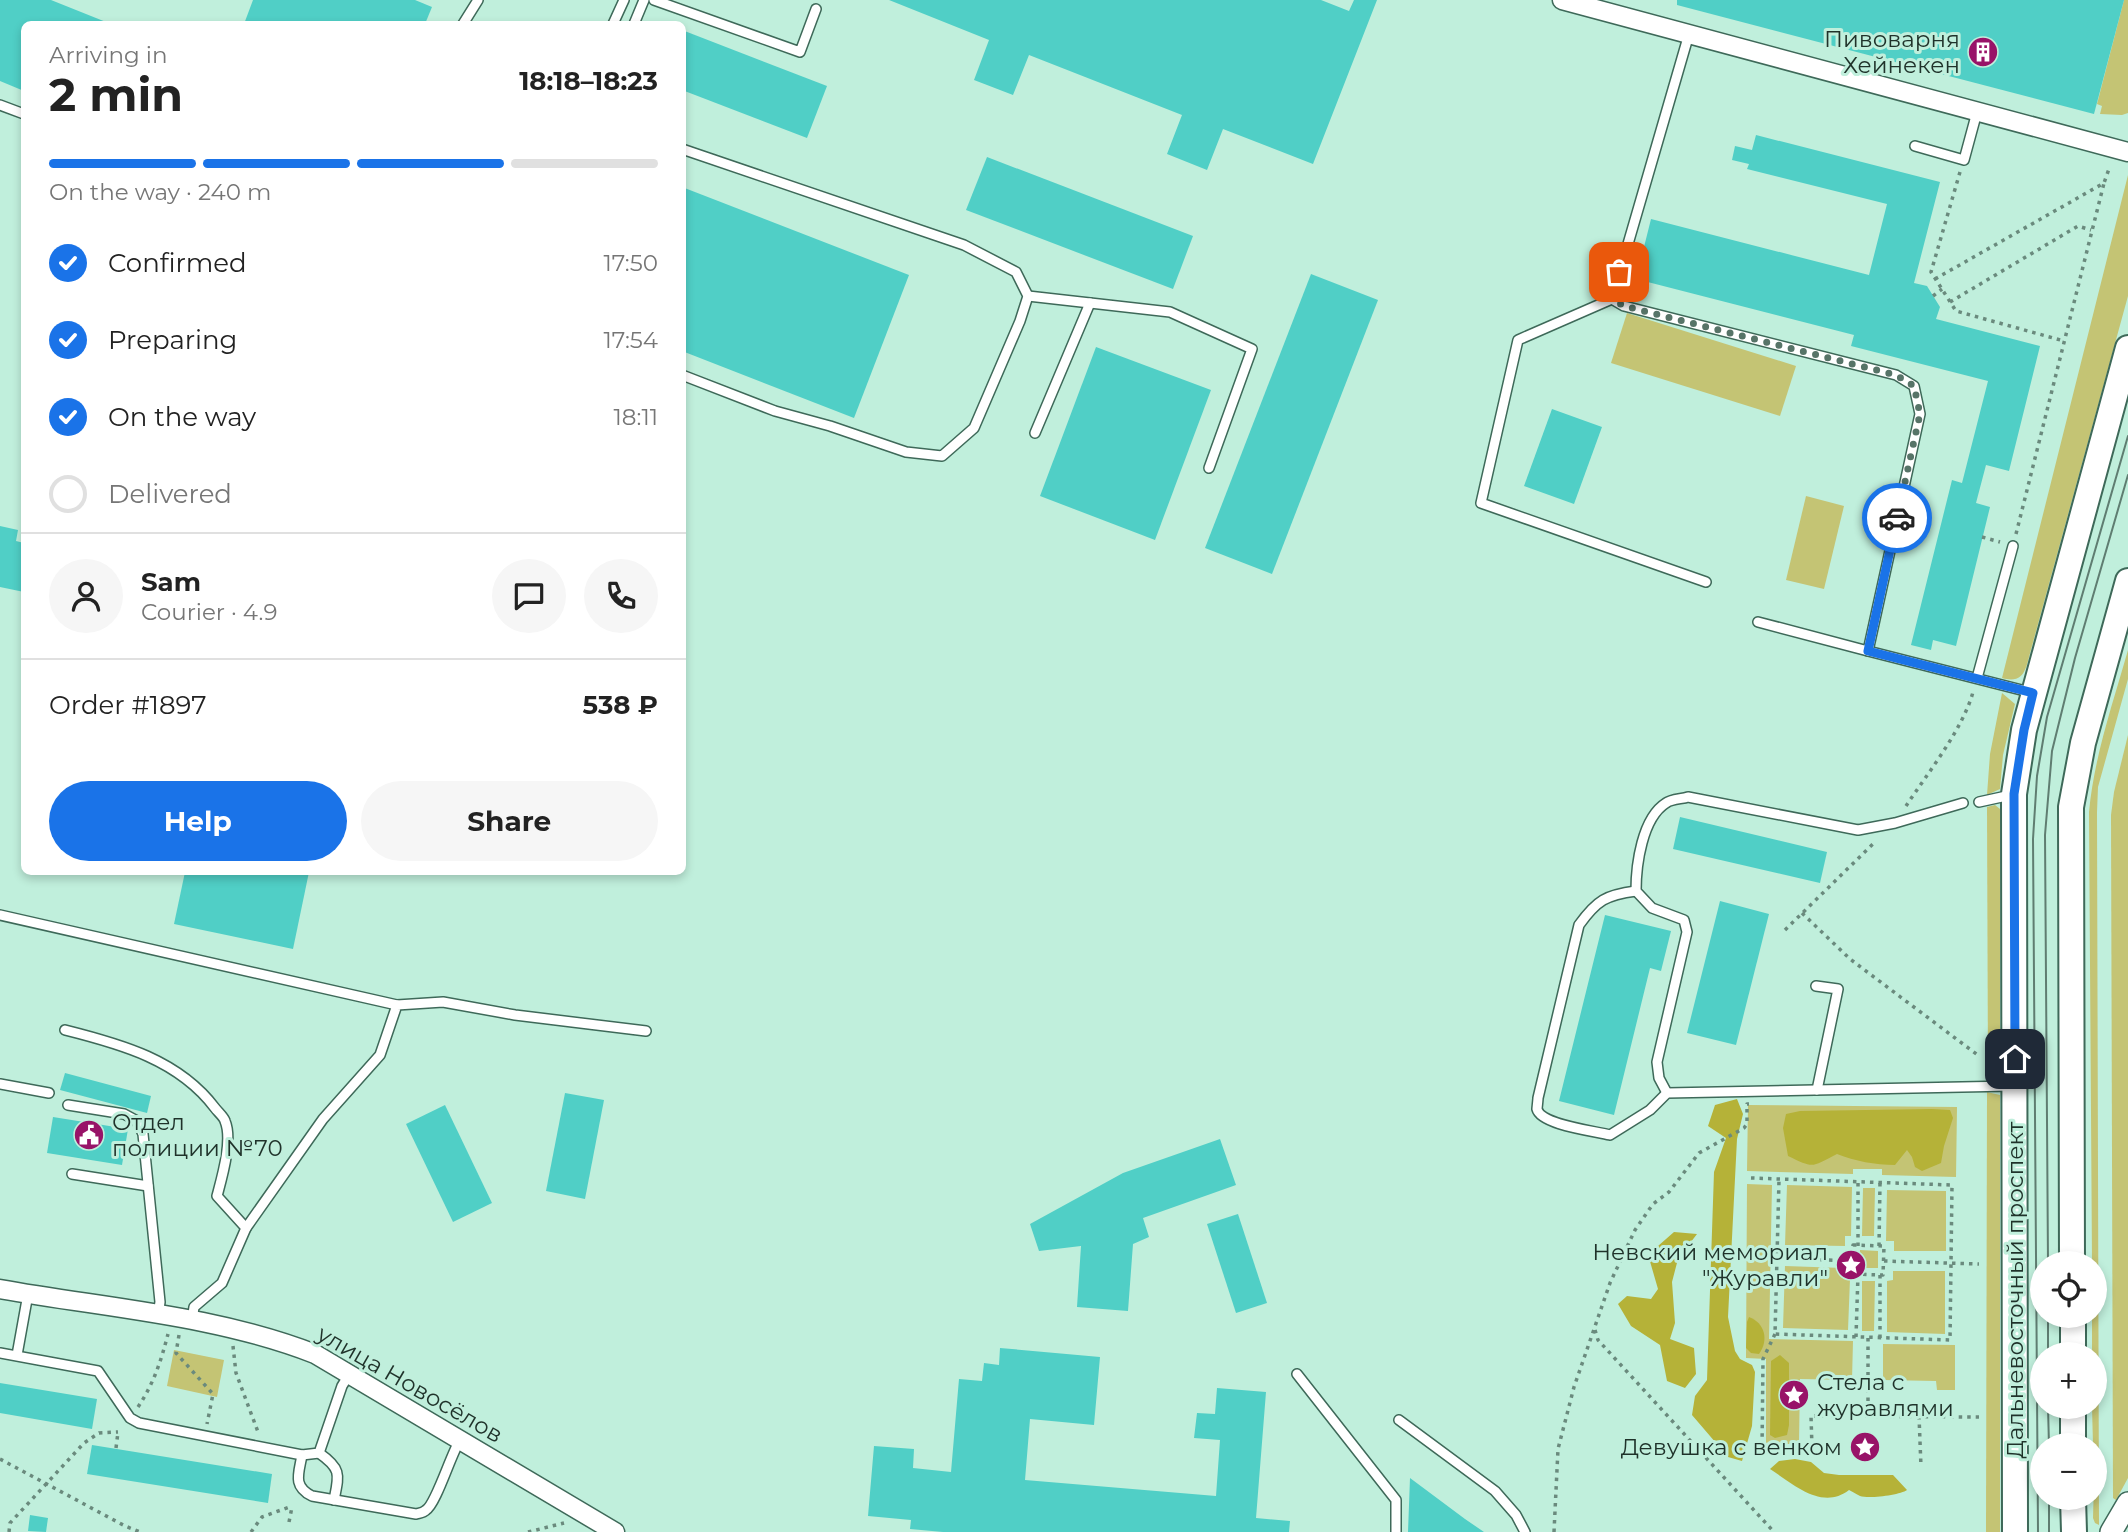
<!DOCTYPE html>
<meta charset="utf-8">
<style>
:root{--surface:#fff;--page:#f6f6f6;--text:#222;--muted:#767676;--line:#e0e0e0;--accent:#1a73e8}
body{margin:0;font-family:Montserrat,sans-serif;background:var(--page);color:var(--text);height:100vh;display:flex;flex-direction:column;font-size:26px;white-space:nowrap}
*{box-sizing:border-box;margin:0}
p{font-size:23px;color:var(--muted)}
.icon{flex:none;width:38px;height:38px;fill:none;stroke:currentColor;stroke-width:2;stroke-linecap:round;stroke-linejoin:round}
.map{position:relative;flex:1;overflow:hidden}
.side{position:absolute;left:21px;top:21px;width:665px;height:854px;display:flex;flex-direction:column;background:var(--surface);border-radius:10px;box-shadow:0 4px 10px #0003}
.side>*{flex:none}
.controls{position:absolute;left:2030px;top:1251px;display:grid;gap:14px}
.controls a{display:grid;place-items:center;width:77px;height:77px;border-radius:50%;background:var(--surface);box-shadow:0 4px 10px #0003;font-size:35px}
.pin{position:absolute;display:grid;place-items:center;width:60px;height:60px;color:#fff;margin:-30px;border-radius:14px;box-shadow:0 4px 10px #0006}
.courier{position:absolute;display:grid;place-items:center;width:70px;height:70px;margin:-35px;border:5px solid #1a73e8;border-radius:50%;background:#fff;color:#222;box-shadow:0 2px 9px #0007}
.headline em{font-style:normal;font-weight:700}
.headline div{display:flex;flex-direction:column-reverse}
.headline{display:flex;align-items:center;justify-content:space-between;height:119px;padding:0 28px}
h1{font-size:46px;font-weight:700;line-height:52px}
.bar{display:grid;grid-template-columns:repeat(4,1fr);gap:10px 7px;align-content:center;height:84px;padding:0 28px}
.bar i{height:9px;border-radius:5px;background:var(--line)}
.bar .current{background:var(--accent)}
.bar p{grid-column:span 4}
.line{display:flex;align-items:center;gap:18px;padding:0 28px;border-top:2px solid var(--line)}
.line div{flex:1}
.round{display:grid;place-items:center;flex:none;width:74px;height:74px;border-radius:37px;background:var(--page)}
ol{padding:0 28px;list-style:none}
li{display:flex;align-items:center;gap:21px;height:77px}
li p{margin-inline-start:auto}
li .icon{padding:7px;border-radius:50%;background:var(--accent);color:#fff;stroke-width:4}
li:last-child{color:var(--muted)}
li i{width:38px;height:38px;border:4px solid var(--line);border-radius:50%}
.action{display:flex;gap:14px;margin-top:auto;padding:14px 28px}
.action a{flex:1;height:80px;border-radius:42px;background:var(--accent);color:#fff;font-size:28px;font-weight:700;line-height:80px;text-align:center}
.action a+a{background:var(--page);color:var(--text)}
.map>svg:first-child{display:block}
.green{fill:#c4c474}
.forest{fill:#b5b238}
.building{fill:#50cfc6}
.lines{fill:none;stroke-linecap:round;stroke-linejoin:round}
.service-casing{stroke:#3e6959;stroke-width:12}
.minor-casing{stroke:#3e6959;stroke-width:21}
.tertiary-casing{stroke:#3e6959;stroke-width:24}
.secondary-casing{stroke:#3e6959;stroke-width:28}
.path{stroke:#6a8a7d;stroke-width:3.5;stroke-dasharray:3.5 5;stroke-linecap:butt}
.service{stroke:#fff;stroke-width:9}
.minor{stroke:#fff;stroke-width:18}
.tertiary{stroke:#fff;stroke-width:21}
.secondary{stroke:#fff;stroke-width:24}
.tram{stroke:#5f7d71;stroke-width:2}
.done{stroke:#577468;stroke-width:7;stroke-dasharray:0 12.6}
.route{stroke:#1a73e8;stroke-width:9}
.labels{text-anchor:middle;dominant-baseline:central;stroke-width:6;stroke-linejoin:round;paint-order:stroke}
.poi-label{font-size:23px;fill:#1f322a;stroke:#c0efdc;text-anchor:end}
.street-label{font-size:23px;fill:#1f322a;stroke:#c0efdc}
</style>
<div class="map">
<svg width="2128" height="1532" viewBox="0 0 2128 1532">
<rect width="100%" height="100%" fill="#c0efdc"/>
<g class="green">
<path d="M 2124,0 L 2128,0 L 2128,113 L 2122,115 L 2100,114 L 2102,106 L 2097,104 Z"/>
<path d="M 2128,175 L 2128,296 L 2032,646 C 2026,665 2027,685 2002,678 Z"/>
<path d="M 1627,313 L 1796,366 L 1780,416 L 1611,363 Z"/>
<path d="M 1806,496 L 1844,506 L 1824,589 L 1786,580 Z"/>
<path d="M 2128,650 L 2128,679 L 2098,787 L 2097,812 L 2099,1525 L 2095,1523 L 2093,1518 L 2095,1446 L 2093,1445 L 2092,1407 L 2095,1407 L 2095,1354 L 2092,1354 L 2092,1316 L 2095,1316 L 2095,1264 L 2092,1263 L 2089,812 C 2094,757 2113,703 2128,650 Z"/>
<path d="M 2002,693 L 2015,704 L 2003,755 L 2000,789 L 1987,795 L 1990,754 Z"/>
<path d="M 2128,735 L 2128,1478 L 2116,1500 L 2113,1498 L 2111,815 L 2114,792 Z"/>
<path d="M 1995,805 L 2000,809 L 2000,1077 L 1994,1082 L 1988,1081 L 1987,807 Z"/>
<path d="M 1987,1092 L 2000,1095 L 2000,1532 L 1986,1532 Z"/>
<path d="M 1748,1105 L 1957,1107 L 1956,1177 L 1882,1175 L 1882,1169 L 1853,1169 L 1853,1174 L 1747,1171 Z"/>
<path d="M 1747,1184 L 1772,1185 L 1769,1339 L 1853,1341 L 1852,1380 L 1800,1379 L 1799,1444 L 1766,1444 L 1766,1359 L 1746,1358 Z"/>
<path d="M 1787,1185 L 1852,1187 L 1851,1236 L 1845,1236 L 1845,1246 L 1785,1245 Z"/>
<path d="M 1863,1188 L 1875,1188 L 1874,1236 L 1862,1236 Z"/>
<path d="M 1887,1190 L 1946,1191 L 1946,1251 L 1894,1251 L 1894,1241 L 1886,1241 Z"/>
<path d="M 1860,1250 L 1878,1251 L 1878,1268 L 1859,1268 Z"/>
<path d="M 1785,1266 L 1843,1268 L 1843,1279 L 1850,1279 L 1848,1330 L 1783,1328 Z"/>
<path d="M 1893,1271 L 1945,1271 L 1945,1334 L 1887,1332 L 1887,1281 L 1893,1280 Z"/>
<path d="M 1862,1281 L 1875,1281 L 1874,1331 L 1862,1331 Z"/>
<path d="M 1883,1344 L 1955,1345 L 1955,1390 L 1937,1390 L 1936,1381 L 1883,1380 Z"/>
<path d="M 174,1350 L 224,1360 L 217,1397 L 167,1386 Z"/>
</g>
<g class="forest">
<path d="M 1737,1099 L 1743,1114 L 1737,1139 L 1728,1317 L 1735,1351 L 1740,1359 L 1752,1365 L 1755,1372 L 1752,1426 L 1742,1461 L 1728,1457 L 1692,1415 L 1695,1396 L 1707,1380 L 1714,1172 L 1726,1138 L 1708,1126 L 1715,1105 Z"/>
<path d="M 1932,1109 L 1950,1110 L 1953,1118 L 1944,1146 L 1941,1163 L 1922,1171 L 1915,1167 L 1912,1157 L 1907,1150 L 1895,1165 C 1875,1165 1855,1161 1837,1154 C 1811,1167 1815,1169 1788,1156 L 1783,1128 L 1786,1114 L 1800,1111 Z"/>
<path d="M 1674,1232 L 1697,1234 L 1678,1259 L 1672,1282 L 1675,1323 L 1670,1339 L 1694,1348 L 1696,1374 L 1685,1388 L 1667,1381 L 1660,1345 L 1631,1326 L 1618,1304 L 1627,1296 L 1651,1299 L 1658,1289 L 1649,1258 L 1658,1246 Z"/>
<path d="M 1749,1317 C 1765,1323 1769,1340 1759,1354 L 1751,1353 L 1746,1348 L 1747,1322 Z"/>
<path d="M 1780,1355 L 1789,1363 L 1789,1425 L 1787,1435 L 1775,1438 L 1770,1435 L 1771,1361 Z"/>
<path d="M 1795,1459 L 1811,1462 L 1824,1473 L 1839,1475 L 1893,1475 L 1907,1490 C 1900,1495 1869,1499 1860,1496 C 1856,1494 1853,1492 1849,1490 C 1822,1511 1793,1484 1770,1469 L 1779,1461 Z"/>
</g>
<g class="building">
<path d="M 0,0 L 51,0 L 111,24 L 24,24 L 24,91 L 0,81 Z"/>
<path d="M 253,0 L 415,0 L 432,7 L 425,24 L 244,24 Z"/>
<path d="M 889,0 L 1321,0 L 1349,11 L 1354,0 L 1377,0 L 1313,164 L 1223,129 L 1207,170 L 1167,154 L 1182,115 L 1029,55 L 1013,95 L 974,80 L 989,40 Z"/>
<path d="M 1677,0 L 2124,0 L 2094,114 L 1677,5 Z"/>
<path d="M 682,30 L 827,86 L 807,138 L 682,90 Z"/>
<path d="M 1756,135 L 1940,182 L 1914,283 L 1927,286 L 1940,307 L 1936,319 L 2040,346 L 2009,471 L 1986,465 L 1976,503 L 1990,507 L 1956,646 L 1933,640 L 1931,650 L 1911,645 L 1952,480 L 1962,483 L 1988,381 L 1851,346 L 1854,335 L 1636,279 L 1651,219 L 1869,275 L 1887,204 L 1747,169 L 1749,164 L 1732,160 L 1735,146 L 1752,150 Z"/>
<path d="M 987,157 L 1193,236 L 1173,289 L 966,210 Z"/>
<path d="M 682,187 L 909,275 L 854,418 L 682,351 Z"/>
<path d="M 1311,274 L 1378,300 L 1272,574 L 1205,548 Z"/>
<path d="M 1096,347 L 1211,390 L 1155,540 L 1040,496 Z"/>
<path d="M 1552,409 L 1602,427 L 1574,504 L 1524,486 Z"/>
<path d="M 0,526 L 18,530 L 16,541 L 24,543 L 24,592 L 0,587 Z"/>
<path d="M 1680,817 L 1827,852 L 1820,883 L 1673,849 Z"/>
<path d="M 185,872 L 309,872 L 293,949 L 174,924 Z"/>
<path d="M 1720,901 L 1769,914 L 1736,1045 L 1687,1033 Z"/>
<path d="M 1605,915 L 1671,931 L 1661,971 L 1650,968 L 1614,1115 L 1559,1101 Z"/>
<path d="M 65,1073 L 151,1096 L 147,1113 L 60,1090 Z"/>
<path d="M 565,1093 L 604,1100 L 585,1199 L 546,1191 Z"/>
<path d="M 445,1105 L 492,1203 L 453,1222 L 406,1124 Z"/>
<path d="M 53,1117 L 128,1129 L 122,1165 L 47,1153 Z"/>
<path d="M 1220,1139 L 1236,1185 L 1143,1218 L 1149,1237 L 1133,1244 L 1128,1311 L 1077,1307 L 1081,1246 L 1039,1251 L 1030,1224 L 1123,1173 Z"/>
<path d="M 1238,1214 L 1267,1303 L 1236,1313 L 1207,1224 Z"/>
<path d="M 1000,1348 L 1100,1357 L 1094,1425 L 1030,1419 L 1025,1480 L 1216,1496 L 1220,1440 L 1194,1438 L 1197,1413 L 1215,1414 L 1217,1388 L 1266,1392 L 1256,1518 L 1290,1521 L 1289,1532 L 943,1532 L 910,1529 L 911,1520 L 868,1516 L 874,1446 L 914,1449 L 913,1468 L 951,1472 L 959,1379 L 982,1381 L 984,1363 L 999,1365 Z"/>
<path d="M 0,1383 L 97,1399 L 92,1429 L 0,1413 Z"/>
<path d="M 92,1445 L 272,1474 L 268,1503 L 87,1474 Z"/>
<path d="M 1410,1478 L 1465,1519 L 1484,1532 L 1408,1532 Z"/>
<path d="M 30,1515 L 48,1518 L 46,1532 L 28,1531 Z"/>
</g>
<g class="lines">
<g class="service-casing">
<g id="service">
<path d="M 654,0 L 800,52 L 816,9"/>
<path d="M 463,24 L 478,0"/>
<path d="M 613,24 L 624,0"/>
<path d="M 634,24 L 644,0"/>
<path d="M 1689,34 L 1612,299 L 1624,306 L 1896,375 L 1914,386 L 1920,414 L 1868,651 L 2033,693"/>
<path d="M 0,105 L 24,114"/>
<path d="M 1915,146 L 1964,160 L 1977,112"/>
<path d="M 682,149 L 964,245 L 1016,272 L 1028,296 L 1020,321 L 974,428 L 942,456 L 906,452 L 830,426 L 775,411 L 682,375"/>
<path d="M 1028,296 L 1170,312 L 1252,349 L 1209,468"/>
<path d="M 1612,299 L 1518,340 L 1481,503 L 1706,582"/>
<path d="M 1035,433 L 1090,303"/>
<path d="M 1758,622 L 1868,651"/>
<path d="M 1977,678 L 2013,546"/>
<path d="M 1979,802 L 2011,795"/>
<path d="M 1636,891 C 1606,895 1597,900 1579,925 L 1538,1098 C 1538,1100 1537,1108 1537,1109 C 1541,1125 1595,1131 1610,1135 L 1650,1110 L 1667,1093 L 2011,1086"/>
<path d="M 0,915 L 397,1005"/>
<path d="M 1816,986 L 1838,989 L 1817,1090"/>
<path d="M 65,1030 C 121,1044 179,1060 215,1108 C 218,1112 224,1117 225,1121 C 233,1140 222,1177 217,1196 L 246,1228 L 222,1283 L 194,1307 L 192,1321"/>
<path d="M 0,1084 L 49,1093"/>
<path d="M 1667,1093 L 1659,1078 L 1657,1062 L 1687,932 L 1684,920 L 1652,908 L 1636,891 C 1636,865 1642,818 1666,803 C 1671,799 1682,799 1688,797 L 1858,830 L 1895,823 L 1963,803"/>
<path d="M 68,1105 L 124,1114 L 137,1121 L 143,1134 L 160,1302 L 158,1315"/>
<path d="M 72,1174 L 148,1186"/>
<path d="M 246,1228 L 323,1119 L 380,1055 L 397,1005 L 443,1002 L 515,1015 L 646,1031"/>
<path d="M 0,1353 L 98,1371 L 130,1418 L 139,1423 L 302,1455 L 319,1453 L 342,1386 L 350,1373"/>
<path d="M 17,1355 L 28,1294"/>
<path d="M 1297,1374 L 1396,1500 L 1396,1532"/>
<path d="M 1399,1420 L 1495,1491 L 1516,1515 L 1525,1532"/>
<path d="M 319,1453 C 342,1469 339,1475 334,1500"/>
<path d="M 302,1455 C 299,1473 292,1486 312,1496 L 416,1514 C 419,1513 423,1513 426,1510 C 436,1504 451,1454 460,1440"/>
</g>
</g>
<g class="minor-casing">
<g id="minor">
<path d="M 1562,0 L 2128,152"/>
<path d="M 0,1289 C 105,1308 215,1315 315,1354 L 615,1532"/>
</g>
</g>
<g class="tertiary-casing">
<path id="tertiary" d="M 2111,1532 L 2128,1503"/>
</g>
<g class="secondary-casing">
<g id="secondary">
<path d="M 2072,1264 L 2071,807 L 2083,743 L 2128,581"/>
<path d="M 2073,1316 L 2073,1354"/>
<path d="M 2073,1407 L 2073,1446"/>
<path d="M 2073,1498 L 2074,1532"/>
<path d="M 2015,1532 L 2014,794 L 2024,730 L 2128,348"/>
</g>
</g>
<g class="path">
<path d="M 1960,172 L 1931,272 L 1956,311 L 2064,341"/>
<path d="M 1935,279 L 2104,183 L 2110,166"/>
<path d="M 1933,296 L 1942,289"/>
<path d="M 1950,302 L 2078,226 L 2091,230"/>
<path d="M 2016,534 L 2104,183"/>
<path d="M 1982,537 L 2000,542"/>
<path d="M 1906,806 C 1927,774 1963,729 1973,692"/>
<path d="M 1802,913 L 1850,959 L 1979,1056"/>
<path d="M 1785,930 L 1876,841"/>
<path d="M 1751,1178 L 1952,1185 L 1950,1340 L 1775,1334 L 1779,1180"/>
<path d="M 1853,1245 L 1884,1246 L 1883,1275 L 1852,1274 Z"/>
<path d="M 1858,1246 L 1858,1182"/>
<path d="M 1879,1246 L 1880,1183"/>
<path d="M 1778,1258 L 1853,1261"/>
<path d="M 1884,1261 L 1979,1264"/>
<path d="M 1880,1275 L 1880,1338"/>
<path d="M 1595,1330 L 1598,1340 L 1774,1532"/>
<path d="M 1775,1334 L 1763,1359 L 1762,1450 L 1812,1448 L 1811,1416 L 1979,1417"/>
<path d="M 179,1335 L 176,1353 L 213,1394 L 207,1424"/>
<path d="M 1856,1337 L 1858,1274"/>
<path d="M 1868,1338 L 1868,1416"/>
<path d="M 233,1346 L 236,1373 L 258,1432"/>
<path d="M 138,1407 C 154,1383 161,1361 168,1334"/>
<path d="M 1919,1416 L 1921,1467"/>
<path d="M 116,1448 L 118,1432"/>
<path d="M 0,1459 L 125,1526 L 140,1532"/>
<path d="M 289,1522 L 292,1507"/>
<path d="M 9,1532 L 10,1523 L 84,1443 L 99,1433 L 118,1432"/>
<path d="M 251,1532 L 262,1517 L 292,1506"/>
<path d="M 528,1532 L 564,1523"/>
<path d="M 1554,1532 L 1558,1449 L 1574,1387 L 1610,1283 L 1635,1230 L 1653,1204 L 1669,1192 L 1699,1153 L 1744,1128 L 1747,1124 L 1747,1104 L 1749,1104"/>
</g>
<use href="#service" class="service"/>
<use href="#minor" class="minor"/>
<use href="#tertiary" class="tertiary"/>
<use href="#secondary" class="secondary"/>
<g class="tram">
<path d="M 2048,1264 L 2045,835 L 2052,751 L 2075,658 L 2128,475"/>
<path d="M 2048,1316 L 2048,1354"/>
<path d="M 2048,1407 L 2049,1446"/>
<path d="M 2049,1498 L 2049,1532"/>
<path d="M 2038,1532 L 2033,839 L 2037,776 L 2047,717 L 2128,436"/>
</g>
</g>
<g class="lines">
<path class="done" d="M 1619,272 L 1612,299 L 1624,306 L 1896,375 L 1914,386 L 1920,414 L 1897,518"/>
<path class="route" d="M 1897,518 L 1868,651 L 2033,693 L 2024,730 L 2014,794 L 2015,1059"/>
</g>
<defs>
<g id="building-disc" transform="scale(1.575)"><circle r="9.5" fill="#981368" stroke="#c0efdc"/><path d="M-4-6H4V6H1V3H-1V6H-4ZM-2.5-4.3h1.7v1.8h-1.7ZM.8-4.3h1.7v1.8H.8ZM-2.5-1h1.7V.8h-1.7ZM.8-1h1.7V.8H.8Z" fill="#fff"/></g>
<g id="civic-disc" transform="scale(1.575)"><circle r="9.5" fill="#981368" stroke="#c0efdc"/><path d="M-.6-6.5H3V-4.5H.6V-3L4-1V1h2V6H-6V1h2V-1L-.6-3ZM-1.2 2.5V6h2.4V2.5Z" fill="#fff"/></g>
<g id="sight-disc" transform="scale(1.575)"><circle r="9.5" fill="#981368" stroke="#c0efdc"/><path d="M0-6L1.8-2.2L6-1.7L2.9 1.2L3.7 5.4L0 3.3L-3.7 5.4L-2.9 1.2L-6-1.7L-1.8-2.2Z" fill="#fff"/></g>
</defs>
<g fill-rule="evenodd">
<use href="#building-disc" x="1983" y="52"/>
<use href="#civic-disc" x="89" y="1135"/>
<use href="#sight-disc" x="1851" y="1265"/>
<use href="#sight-disc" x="1794" y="1395"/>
<use href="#sight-disc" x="1865" y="1447"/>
</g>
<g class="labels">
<g class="poi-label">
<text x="1960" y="39">Пивоварня<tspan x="1960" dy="26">Хейнекен</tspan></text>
<text x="112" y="1122" text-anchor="start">Отдел<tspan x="112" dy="26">полиции №70</tspan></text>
<text x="1828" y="1252">Невский мемориал<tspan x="1828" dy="26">"Журавли"</tspan></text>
<text x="1817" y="1382" text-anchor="start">Стела с<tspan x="1817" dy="26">журавлями</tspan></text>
<text x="1842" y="1447">Девушка с венком</text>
</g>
<g class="street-label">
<text transform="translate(2015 1290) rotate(-90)">Дальневосточный проспект</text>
<text transform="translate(410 1384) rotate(30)">улица Новосёлов</text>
</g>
</g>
</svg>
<div class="controls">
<a><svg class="icon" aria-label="locate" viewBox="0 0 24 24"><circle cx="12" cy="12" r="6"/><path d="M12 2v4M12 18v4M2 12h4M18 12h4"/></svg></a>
<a>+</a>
<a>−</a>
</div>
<div class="pin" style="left:1619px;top:272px;background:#ea580c"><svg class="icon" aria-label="bag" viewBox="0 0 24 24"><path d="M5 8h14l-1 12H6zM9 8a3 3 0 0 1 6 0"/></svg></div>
<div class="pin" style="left:2015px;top:1059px;background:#1f2937"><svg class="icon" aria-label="home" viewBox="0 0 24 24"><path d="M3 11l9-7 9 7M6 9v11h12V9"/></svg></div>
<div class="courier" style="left:1897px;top:518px"><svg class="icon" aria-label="car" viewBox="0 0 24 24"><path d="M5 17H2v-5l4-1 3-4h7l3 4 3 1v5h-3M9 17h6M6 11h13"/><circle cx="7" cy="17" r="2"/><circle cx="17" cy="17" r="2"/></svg></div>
<section class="side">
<div class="headline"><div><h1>2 min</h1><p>Arriving in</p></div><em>18:18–18:23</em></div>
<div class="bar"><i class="current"></i><i class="current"></i><i class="current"></i><i></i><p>On the way · 240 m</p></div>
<ol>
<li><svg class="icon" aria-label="check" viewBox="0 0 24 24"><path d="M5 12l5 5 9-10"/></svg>Confirmed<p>17:50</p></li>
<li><svg class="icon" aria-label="check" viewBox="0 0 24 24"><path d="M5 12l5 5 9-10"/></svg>Preparing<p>17:54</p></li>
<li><svg class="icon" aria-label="check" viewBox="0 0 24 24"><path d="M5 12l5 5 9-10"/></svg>On the way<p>18:11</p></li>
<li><i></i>Delivered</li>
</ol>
<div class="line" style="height:126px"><a class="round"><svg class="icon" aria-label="person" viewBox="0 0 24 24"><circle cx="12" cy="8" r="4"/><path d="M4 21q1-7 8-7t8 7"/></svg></a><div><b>Sam</b><p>Courier · 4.9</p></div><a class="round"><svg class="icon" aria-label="chat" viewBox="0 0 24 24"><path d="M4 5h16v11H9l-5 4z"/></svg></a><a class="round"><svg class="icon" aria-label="phone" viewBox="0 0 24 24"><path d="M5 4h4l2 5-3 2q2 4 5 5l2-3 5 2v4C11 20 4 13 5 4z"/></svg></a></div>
<div class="line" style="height:91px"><div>Order #1897</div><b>538 ₽</b></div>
<div class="action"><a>Help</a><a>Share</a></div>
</section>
</div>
